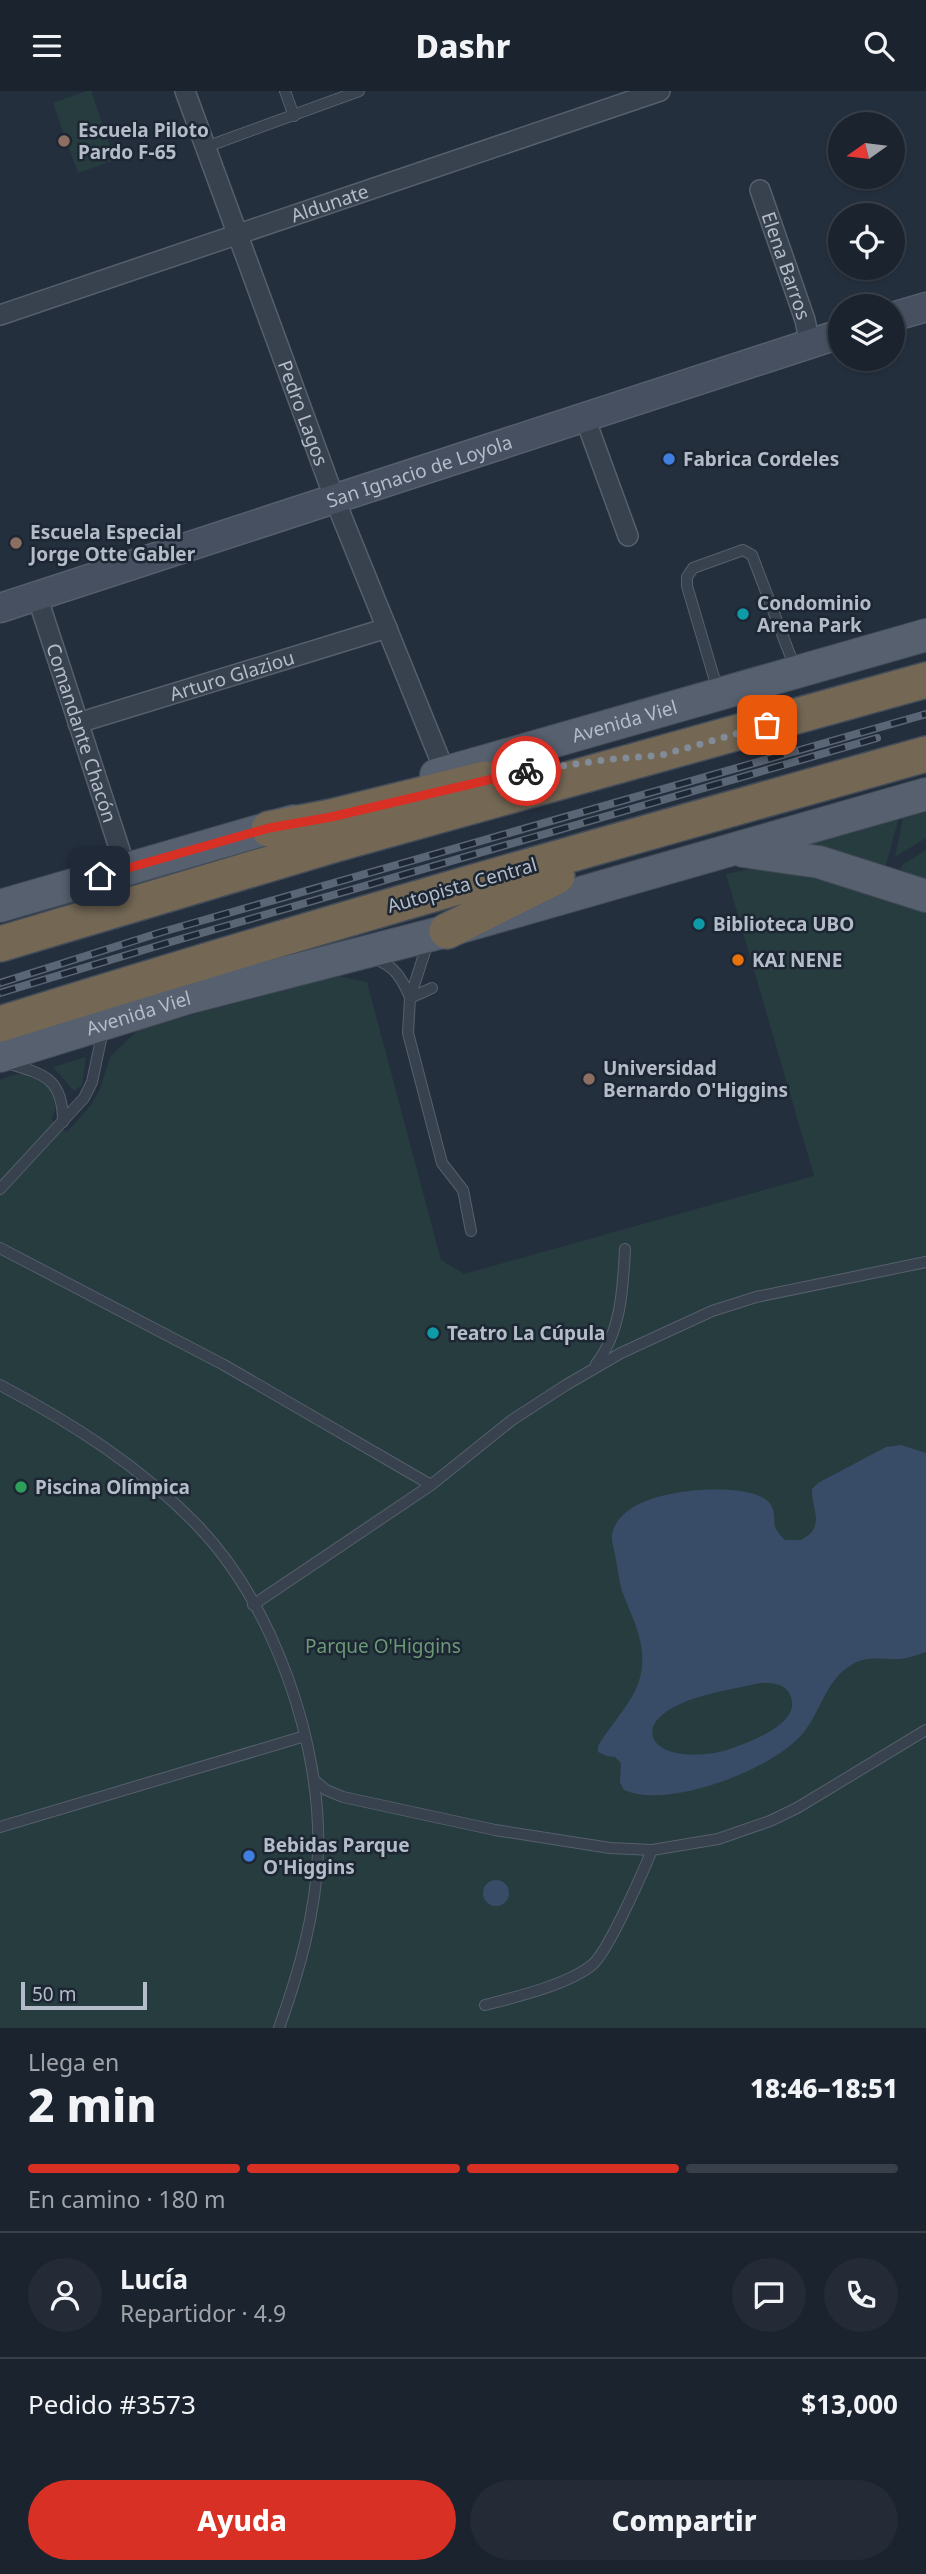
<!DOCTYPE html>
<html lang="es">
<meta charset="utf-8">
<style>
:root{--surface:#1b232e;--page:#242b36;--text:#f1f3f6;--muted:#a0a4aa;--line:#39404a;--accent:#d93025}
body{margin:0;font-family:"Noto Sans",sans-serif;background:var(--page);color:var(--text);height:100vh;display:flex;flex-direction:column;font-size:26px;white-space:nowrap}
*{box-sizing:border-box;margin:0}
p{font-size:23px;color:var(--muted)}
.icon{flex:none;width:38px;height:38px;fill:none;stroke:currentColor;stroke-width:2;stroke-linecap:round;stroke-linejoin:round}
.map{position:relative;height:1937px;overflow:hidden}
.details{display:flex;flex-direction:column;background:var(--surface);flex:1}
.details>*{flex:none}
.needle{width:46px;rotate:256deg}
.controls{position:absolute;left:828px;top:21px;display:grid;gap:14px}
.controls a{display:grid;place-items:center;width:77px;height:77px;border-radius:50%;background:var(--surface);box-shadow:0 2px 5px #0004,0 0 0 2px var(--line);font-size:35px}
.scale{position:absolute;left:21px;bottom:18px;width:126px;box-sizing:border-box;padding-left:7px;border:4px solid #b4bcc9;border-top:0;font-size:19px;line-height:24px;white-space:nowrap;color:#b4bcc9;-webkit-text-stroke:5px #1d2633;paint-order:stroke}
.pin{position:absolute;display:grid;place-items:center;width:60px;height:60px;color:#fff;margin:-30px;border-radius:14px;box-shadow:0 4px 10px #0006}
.courier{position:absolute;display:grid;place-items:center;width:70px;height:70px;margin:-35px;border:5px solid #d93025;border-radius:50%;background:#fff;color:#222;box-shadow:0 2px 9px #0007}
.summary em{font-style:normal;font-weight:800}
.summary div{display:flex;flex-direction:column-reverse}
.summary{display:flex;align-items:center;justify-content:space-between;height:119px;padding:0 28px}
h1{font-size:46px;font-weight:800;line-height:52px}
.bar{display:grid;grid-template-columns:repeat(4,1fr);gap:10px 7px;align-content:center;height:84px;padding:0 28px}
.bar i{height:9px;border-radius:5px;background:var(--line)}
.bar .selected{background:var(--accent)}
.bar p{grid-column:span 4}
.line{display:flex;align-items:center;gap:18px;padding:0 28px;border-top:2px solid var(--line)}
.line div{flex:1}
.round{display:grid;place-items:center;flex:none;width:74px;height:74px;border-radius:37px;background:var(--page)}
.cta{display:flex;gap:14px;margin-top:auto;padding:14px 28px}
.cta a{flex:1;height:80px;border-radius:42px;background:var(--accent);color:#fff;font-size:28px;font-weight:800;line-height:80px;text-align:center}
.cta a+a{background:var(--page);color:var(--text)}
header{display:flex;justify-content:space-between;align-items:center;height:91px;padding:0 28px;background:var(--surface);font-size:32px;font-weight:800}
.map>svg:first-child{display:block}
.green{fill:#263c3f}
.water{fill:#394c67;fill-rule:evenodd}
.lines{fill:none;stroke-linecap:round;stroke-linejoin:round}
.lane-casing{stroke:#565f6c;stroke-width:12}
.street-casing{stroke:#565f6c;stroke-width:22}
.secondary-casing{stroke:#565f6c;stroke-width:31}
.primary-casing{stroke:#414a57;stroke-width:34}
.highway-casing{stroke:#434c59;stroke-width:38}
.lane{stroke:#38414e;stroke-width:10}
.street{stroke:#38414e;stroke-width:19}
.secondary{stroke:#465061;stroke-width:28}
.primary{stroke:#56606e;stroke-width:32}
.highway{stroke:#746855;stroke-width:35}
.rail-casing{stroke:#5a6575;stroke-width:8}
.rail{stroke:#1d2633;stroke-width:5;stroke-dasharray:16;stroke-linecap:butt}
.done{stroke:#828b98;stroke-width:7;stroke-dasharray:0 12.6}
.route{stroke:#d93025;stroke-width:9}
.education-dot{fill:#8d6e63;stroke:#1d2633;stroke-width:2.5}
.shop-dot{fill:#3f7fe0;stroke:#1d2633;stroke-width:2.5}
.culture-dot{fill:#0f9aa8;stroke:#1d2633;stroke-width:2.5}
.food-dot{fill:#e8710a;stroke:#1d2633;stroke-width:2.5}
.leisure-dot{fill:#2e9e5b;stroke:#1d2633;stroke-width:2.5}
.labels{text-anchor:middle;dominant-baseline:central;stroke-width:5;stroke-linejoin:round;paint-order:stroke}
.poi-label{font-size:19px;font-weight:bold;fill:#b4bcc9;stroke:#1d2633;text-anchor:start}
.street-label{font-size:19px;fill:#b4bcc9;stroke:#1d2633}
.park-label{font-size:19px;fill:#6b9a76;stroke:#1d2633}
</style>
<header><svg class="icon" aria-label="menu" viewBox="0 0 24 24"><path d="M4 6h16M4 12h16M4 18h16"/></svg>Dashr<svg class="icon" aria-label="search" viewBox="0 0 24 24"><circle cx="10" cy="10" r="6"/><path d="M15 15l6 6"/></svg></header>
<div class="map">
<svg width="926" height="1937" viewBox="0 0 926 1937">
<rect width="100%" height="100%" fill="#242f3e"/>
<g class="green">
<path d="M 86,0 L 91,0 L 115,69 L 78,82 L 53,12 Z"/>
<path d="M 926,721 L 926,747 L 895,766 L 903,727 Z"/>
<path d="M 896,726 L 898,730 L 885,777 L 812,753 L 812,751 Z"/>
<path d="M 926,759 L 926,794 L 900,780 L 902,774 Z"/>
<path d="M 759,776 L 810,781 L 926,816 L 926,1937 L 0,1937 L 0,989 C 7,986 14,983 22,983 C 46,984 65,1006 51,1028 L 67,1041 L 91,1014 L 100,998 L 110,966 L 139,938 L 337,885 L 367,891 L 441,1169 L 464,1183 L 814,1085 L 726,783 Z"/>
<path d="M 86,966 L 82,994 L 74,1000 L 53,976 Z"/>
</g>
<g class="water">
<path d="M 901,1354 L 926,1362 L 926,1561 C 918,1564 909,1567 900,1568 C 884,1569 868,1564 853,1573 C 826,1588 822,1618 804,1641 C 775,1678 668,1719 624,1699 L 620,1691 L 621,1672 L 615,1666 L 607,1665 L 598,1661 L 598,1655 C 612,1631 636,1609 641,1582 C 647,1552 632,1527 622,1500 C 619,1490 618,1479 616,1469 C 615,1461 611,1450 612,1443 C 619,1415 653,1406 676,1402 C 696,1398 762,1393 772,1416 C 778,1430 768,1433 785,1449 L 801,1449 C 827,1435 811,1419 812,1398 L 818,1392 L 886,1356 ZM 760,1592 C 773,1592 786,1592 791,1606 C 801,1634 746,1652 727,1659 C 709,1665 661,1669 653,1646 C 651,1638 654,1632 659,1627 C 680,1605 731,1599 760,1592 Z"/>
<circle cx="496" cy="1802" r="13"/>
</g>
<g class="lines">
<g class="lane-casing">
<g id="lane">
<path d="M 285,0 L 294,25"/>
<path d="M 206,56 L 359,0"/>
<path d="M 718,600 L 687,495 L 687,486 L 693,477 L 743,459 L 752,464 L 795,577"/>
<path d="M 428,851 L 410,907 L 408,942 L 442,1072 L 463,1099 L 471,1140"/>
<path d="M 375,868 C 395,875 402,888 410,906"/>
<path d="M 410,907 L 432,897"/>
<path d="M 7,972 C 44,983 63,987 63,1031"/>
<path d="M 0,1098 L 84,1007 L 92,991 L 103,939"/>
<path d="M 0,1157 L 224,1274 L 431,1394"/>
<path d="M 596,1273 C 621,1241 623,1198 625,1158"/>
<path d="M 0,1294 C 72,1332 141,1376 198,1435 C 274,1515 322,1652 318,1762 C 316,1822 299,1881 279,1937"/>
<path d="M 253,1514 L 431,1394 L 512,1329 L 566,1294 L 621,1262 L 712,1220 L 756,1206 L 926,1171"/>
<path d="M 314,1689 L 326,1699 L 343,1706 L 495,1739 L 610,1757 L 652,1759 L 718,1748 L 770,1730 L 797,1717 L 926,1639"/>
<path d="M 0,1736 L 305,1645"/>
<path d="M 485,1914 C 516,1906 567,1894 592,1874 C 608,1861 643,1781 652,1759"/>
</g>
</g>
<g class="street-casing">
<g id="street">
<path id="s1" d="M 185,0 L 335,409 L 445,681"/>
<path id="s2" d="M 760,99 L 805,229 L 810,253"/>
<path id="s3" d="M 0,224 L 660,0"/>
<path d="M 585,327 L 628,445"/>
<path id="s4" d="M 37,505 L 126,778"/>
<path id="s5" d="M 78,632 L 387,537"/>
</g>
</g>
<g class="secondary-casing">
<g id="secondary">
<path d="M 892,226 L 926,216"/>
<path id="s6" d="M 0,517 L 840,243"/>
</g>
</g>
<g class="primary-casing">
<g id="primary">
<path id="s7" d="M 436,684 L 926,544"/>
<path d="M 743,760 L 819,771 L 926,805"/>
<path d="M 0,815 L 293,730"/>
<path id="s8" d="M 0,965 L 187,907 L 447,840 L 926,703"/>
</g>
</g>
<g class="highway-casing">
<g id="highway">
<path d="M 269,738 L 331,726 L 485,688"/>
<path d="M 447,840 L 557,785"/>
<path d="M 0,853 L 336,753 L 926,589"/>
<path d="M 0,933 C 307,837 616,750 926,663"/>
</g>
</g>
<use href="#lane" class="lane"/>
<use href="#street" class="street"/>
<use href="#secondary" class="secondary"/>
<use href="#primary" class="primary"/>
<use href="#highway" class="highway"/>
<g class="rail-casing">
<g id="rail">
<path d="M 0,892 L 162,841 L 926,623"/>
<path d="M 0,902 L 167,852 L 877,647"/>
</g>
</g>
<use href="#rail" class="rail"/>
</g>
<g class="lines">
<path class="done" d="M 526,680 L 612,668 L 662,664 L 767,634"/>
<path class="route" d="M 100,785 L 269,737 L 331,726 L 526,680"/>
</g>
<g class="education-dot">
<circle cx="64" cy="50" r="7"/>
<circle cx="16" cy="452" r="7"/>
<circle cx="589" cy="988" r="7"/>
</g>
<g class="shop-dot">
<circle cx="669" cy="368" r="7"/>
<circle cx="249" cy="1765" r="7"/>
</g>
<g class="culture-dot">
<circle cx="743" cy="523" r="7"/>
<circle cx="699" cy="833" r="7"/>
<circle cx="433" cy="1242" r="7"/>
</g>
<circle class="food-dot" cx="738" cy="869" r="7"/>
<circle class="leisure-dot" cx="21" cy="1396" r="7"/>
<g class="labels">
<g class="poi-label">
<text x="78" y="39">Escuela Piloto<tspan x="78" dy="22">Pardo F-65</tspan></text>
<text x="683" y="368">Fabrica Cordeles</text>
<text x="30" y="441">Escuela Especial<tspan x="30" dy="22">Jorge Otte Gabler</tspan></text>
<text x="757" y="512">Condominio<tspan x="757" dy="22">Arena Park</tspan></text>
<text x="713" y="833">Biblioteca UBO</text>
<text x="752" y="869">KAI NENE</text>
<text x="603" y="977">Universidad<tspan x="603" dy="22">Bernardo O'Higgins</tspan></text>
<text x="447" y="1242">Teatro La Cúpula</text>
<text x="35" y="1396">Piscina Olímpica</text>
<text x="263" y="1754">Bebidas Parque<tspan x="263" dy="22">O'Higgins</tspan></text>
</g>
<g class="street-label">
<text stroke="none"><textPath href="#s3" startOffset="348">Aldunate</textPath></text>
<text stroke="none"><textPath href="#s2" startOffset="80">Elena Barros</textPath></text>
<text stroke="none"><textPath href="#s1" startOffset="343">Pedro Lagos</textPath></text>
<text stroke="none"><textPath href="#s6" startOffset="441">San Ignacio de Loyola</textPath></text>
<text stroke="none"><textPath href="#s5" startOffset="161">Arturo Glaziou</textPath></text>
<text stroke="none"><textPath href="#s7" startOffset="196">Avenida Viel</textPath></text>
<text stroke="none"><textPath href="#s4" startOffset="144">Comandante Chacón</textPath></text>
<text transform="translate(462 794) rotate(-16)">Autopista Central</text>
<text stroke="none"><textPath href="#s8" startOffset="145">Avenida Viel</textPath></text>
</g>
<g class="park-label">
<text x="383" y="1555">Parque O'Higgins</text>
</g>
</g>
</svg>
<div class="controls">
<a><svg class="needle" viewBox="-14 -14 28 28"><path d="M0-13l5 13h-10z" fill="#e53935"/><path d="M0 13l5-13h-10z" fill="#a0a4aa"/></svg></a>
<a><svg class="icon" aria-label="locate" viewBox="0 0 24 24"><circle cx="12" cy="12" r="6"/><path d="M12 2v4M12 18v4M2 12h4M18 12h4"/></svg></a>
<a><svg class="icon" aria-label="layers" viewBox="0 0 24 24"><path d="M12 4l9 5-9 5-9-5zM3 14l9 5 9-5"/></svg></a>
</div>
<div class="scale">50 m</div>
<div class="pin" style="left:767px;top:634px;background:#ea580c"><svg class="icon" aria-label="bag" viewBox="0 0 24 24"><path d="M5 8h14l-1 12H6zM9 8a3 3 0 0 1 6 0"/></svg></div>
<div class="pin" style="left:100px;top:785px;background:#1f2937"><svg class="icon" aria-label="home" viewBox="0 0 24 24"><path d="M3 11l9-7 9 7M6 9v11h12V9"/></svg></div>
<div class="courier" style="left:526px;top:680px"><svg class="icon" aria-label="bike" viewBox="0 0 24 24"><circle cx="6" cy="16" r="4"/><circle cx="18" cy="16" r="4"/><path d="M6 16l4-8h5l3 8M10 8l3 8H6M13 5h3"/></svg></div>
</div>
<section class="details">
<div class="summary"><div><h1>2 min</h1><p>Llega en</p></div><em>18:46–18:51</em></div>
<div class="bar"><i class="selected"></i><i class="selected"></i><i class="selected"></i><i></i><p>En camino · 180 m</p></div>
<div class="line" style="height:126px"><a class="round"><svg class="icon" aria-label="person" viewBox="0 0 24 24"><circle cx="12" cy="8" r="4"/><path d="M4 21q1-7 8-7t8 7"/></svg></a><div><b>Lucía</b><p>Repartidor · 4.9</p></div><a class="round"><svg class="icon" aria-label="chat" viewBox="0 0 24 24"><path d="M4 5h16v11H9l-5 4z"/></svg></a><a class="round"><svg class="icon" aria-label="phone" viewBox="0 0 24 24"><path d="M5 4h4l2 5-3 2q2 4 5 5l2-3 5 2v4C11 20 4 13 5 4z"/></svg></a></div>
<div class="line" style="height:91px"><div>Pedido #3573</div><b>$13,000</b></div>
<div class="cta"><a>Ayuda</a><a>Compartir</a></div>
</section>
